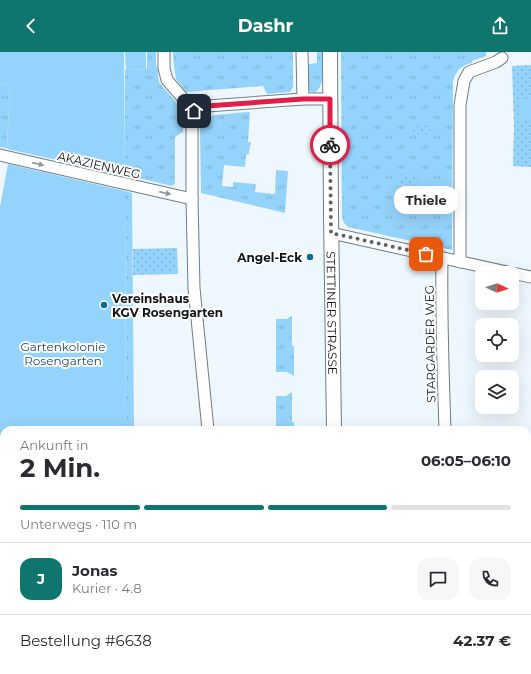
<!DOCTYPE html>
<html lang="de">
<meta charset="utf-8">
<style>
:root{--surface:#fff;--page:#f7f7f7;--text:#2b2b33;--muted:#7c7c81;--line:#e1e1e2;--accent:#0f766e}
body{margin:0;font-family:Montserrat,sans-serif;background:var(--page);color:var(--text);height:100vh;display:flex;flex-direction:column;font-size:15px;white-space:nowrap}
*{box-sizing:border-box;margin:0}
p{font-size:13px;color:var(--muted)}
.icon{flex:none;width:22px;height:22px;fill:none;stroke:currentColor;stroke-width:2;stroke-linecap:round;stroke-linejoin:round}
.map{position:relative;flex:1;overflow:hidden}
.details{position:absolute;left:0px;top:374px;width:531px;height:248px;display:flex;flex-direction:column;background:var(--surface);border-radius:12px 12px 0 0;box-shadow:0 4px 16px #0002}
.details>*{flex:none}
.needle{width:26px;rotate:94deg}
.fabs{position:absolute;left:475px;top:214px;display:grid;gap:8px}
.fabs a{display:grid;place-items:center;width:44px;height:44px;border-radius:8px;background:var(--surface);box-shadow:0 4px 16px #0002;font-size:20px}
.pin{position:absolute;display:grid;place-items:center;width:34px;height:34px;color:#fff;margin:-17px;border-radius:8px;box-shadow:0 2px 6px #0006}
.courier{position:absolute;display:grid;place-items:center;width:40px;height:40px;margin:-20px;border:3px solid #e11d48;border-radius:50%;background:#fff;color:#222;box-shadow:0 1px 5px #0007}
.bubble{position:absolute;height:28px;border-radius:12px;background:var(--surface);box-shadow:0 4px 16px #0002;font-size:13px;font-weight:700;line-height:28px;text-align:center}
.summary em{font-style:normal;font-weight:700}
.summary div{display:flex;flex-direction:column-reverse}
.summary{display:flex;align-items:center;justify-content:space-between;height:68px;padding:0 20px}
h1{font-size:26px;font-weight:700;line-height:30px}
.bar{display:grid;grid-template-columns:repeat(4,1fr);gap:6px 4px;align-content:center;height:48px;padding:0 20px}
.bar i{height:5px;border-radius:3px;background:var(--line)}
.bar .selected{background:var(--accent)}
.bar p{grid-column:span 4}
.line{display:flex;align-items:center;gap:10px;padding:0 20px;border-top:1px solid var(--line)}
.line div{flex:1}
.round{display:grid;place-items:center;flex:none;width:42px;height:42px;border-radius:12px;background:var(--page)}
header{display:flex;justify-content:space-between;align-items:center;height:52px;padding:0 20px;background:var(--accent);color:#fff;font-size:18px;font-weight:700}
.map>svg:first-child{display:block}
.grass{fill:url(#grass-tufts)}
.park{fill:url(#park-dots)}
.garden{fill:#94d3fb}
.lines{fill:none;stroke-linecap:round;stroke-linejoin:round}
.minor-casing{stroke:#707d86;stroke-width:13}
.tertiary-casing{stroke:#707d86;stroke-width:16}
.secondary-casing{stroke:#707d86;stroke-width:18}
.minor{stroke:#fff;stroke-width:11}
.tertiary{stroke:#fff;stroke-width:14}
.secondary{stroke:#c2e1f2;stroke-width:16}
.oneway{fill:#939597}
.done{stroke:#5d6368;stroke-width:4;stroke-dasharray:0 7.2}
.route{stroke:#e11d48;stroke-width:5}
.poi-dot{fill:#076b99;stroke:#fff;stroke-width:1.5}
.labels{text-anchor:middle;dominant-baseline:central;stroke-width:4;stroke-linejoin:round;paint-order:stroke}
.street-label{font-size:12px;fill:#0f1417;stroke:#fff}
.poi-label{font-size:12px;font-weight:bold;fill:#0f1417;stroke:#fff;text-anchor:end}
.park-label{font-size:12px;fill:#184a65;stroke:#fff}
</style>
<header><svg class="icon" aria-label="back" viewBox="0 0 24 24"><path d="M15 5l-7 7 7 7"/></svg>Dashr<svg class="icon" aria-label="share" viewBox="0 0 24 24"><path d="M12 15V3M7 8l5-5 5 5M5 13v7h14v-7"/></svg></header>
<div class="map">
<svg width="531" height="622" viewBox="0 0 531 622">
<defs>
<pattern id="grass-tufts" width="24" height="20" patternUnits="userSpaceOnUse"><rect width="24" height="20" fill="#94d3fb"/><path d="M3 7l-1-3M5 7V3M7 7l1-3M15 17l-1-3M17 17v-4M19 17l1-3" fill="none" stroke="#7eb4d6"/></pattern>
<pattern id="park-dots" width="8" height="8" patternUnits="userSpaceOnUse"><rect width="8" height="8" fill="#94d3fb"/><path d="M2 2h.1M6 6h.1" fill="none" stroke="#7eb4d6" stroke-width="1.8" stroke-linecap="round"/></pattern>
</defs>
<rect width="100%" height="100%" fill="#eef7fd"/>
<g class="grass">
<path d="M 147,0 L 156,0 L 156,14 L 158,17 L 158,24 L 159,30 L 162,34 L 175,49 L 180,56 L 183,67 L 183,80 L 175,85 L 175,132 L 172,134 L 125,123 L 125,18 L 147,17 Z"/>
<path d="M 173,0 L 293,0 L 293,35 L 290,40 L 267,42 L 263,34 L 186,40 L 176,27 L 174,14 Z"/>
<path d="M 317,0 L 323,0 C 323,12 326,35 314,41 L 311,40 L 308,37 L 308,12 L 317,11 Z"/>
<path d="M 341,0 L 486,0 L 486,4 L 472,9 L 472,11 C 461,13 455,20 453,30 L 452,198 L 348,175 L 344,171 L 342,165 Z"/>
<path d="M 0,31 L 10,33 L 7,96 L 0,95 Z"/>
<path d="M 250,60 L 248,90 L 251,90 L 251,93 L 250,93 L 249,102 L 246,103 L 245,115 L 224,113 L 222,134 L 233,135 L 233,130 L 256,132 L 255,140 L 275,142 L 276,118 L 288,119 L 285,161 L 201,141 L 200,79 C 201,63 214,63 227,62 C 235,61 243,60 250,60 Z"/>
<path d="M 125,139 L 132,141 L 134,378 L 126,378 Z"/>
<path d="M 292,264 L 292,294 L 294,294 L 294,324 L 287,320 L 276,320 L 276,267 L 287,267 Z"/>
<path d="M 292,340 L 292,370 L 294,370 L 294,378 L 276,378 L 276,344 L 286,344 Z"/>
<rect x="527" y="396" width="4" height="97"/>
<rect x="126" y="618" width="96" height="4"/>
</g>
<g class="park">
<path d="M 531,13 L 531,115 L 513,114 L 514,73 L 512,14 Z"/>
<path d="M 414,73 L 430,75 L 429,83 L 413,81 Z"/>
<path d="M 402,122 L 419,125 L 417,140 L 400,138 Z"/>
<path d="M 177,196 L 178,222 L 133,223 L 133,197 Z"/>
</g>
<g class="garden">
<path d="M 0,0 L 124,0 L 125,123 L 7,97 L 10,33 L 0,31 Z"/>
<path d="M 125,0 L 146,0 L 146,17 L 126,18 Z"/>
<rect x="519" y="49" width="12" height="18"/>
<path d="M 8,112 L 125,139 L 126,378 L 4,378 L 4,543 L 0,543 L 0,155 Z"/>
<path d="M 0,571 L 4,571 L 4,618 L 87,618 L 87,622 L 0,622 Z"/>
</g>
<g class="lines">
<g class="minor-casing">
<g id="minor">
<path d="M 164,0 L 164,16 L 167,28 L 194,59 L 192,77 L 192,147 L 194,236 L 208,378"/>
<path d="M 302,0 L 303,47"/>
<path d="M 194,59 L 207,54 L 303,47 L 330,47"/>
<path d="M 0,103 L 192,147"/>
<path d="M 331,181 L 511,221"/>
<path d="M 442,206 C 441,263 443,321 445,378"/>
<path d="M 460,210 L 460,53 L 464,29 L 469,20 L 496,10 L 502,6"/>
<path d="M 512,221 L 531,225"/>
</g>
</g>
<g class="tertiary-casing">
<g id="tertiary">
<path id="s1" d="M 330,0 L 331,162 L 334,378"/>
<path d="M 336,622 L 336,618"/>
</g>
</g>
<g class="secondary-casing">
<g id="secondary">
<path d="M 0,557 L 4,558"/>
<path d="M 527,584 L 531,584"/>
</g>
</g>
<use href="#minor" class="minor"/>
<use href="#tertiary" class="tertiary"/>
<use href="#secondary" class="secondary"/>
</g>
<defs><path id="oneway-solid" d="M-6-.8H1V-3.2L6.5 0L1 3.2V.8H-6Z"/></defs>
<g class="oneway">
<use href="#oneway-solid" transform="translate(38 112) rotate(13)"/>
<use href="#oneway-solid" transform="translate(165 141) rotate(13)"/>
</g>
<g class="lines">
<path class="done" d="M 330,93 L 331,181 L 426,202"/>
<path class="route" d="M 194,59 L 207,54 L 303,47 L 330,47 L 330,93"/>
</g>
<g class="poi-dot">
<circle cx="310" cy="205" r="4"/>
<circle cx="104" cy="253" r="4"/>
</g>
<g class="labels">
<g class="street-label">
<text transform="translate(99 113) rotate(13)">AKAZIENWEG</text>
<text stroke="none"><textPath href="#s1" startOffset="261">STETTINER STRASSE</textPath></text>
<text transform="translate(430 292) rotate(-91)">STARGARDER WEG</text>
</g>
<g class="poi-label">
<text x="302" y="205">Angel-Eck</text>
<text x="112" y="246" text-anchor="start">Vereinshaus<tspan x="112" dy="14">KGV Rosengarten</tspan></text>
</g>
<g class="park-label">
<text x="63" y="294">Gartenkolonie<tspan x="63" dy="14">Rosengarten</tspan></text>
</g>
</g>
</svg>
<div class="fabs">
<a><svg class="needle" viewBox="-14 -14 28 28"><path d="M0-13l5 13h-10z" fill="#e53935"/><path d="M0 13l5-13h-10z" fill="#7c7c81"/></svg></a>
<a><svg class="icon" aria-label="locate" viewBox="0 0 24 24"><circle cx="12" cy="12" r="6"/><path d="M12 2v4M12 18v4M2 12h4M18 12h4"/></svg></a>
<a><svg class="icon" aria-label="layers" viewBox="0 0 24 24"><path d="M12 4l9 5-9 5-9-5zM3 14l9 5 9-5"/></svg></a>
</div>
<div class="pin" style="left:426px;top:202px;background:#ea580c"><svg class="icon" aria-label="bag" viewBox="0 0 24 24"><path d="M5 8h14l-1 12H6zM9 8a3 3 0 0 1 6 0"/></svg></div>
<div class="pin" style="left:194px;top:59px;background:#1f2937"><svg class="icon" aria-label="home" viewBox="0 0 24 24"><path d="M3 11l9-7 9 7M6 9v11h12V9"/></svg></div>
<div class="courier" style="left:330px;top:93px"><svg class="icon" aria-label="bike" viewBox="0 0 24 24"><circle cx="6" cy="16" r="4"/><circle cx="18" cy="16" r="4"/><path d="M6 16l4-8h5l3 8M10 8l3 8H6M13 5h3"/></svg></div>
<div class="bubble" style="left:394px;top:134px;width:64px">Thiele</div>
<section class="details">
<div class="summary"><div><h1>2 Min.</h1><p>Ankunft in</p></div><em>06:05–06:10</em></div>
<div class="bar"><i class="selected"></i><i class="selected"></i><i class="selected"></i><i></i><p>Unterwegs · 110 m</p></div>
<div class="line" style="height:72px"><b class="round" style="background:var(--accent);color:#fff">J</b><div><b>Jonas</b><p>Kurier · 4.8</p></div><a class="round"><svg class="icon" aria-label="chat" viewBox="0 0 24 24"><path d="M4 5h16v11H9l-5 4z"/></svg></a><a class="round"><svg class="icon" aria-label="phone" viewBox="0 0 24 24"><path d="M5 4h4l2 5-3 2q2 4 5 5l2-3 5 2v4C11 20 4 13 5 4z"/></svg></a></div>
<div class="line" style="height:52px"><div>Bestellung #6638</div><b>42.37 €</b></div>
</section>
</div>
